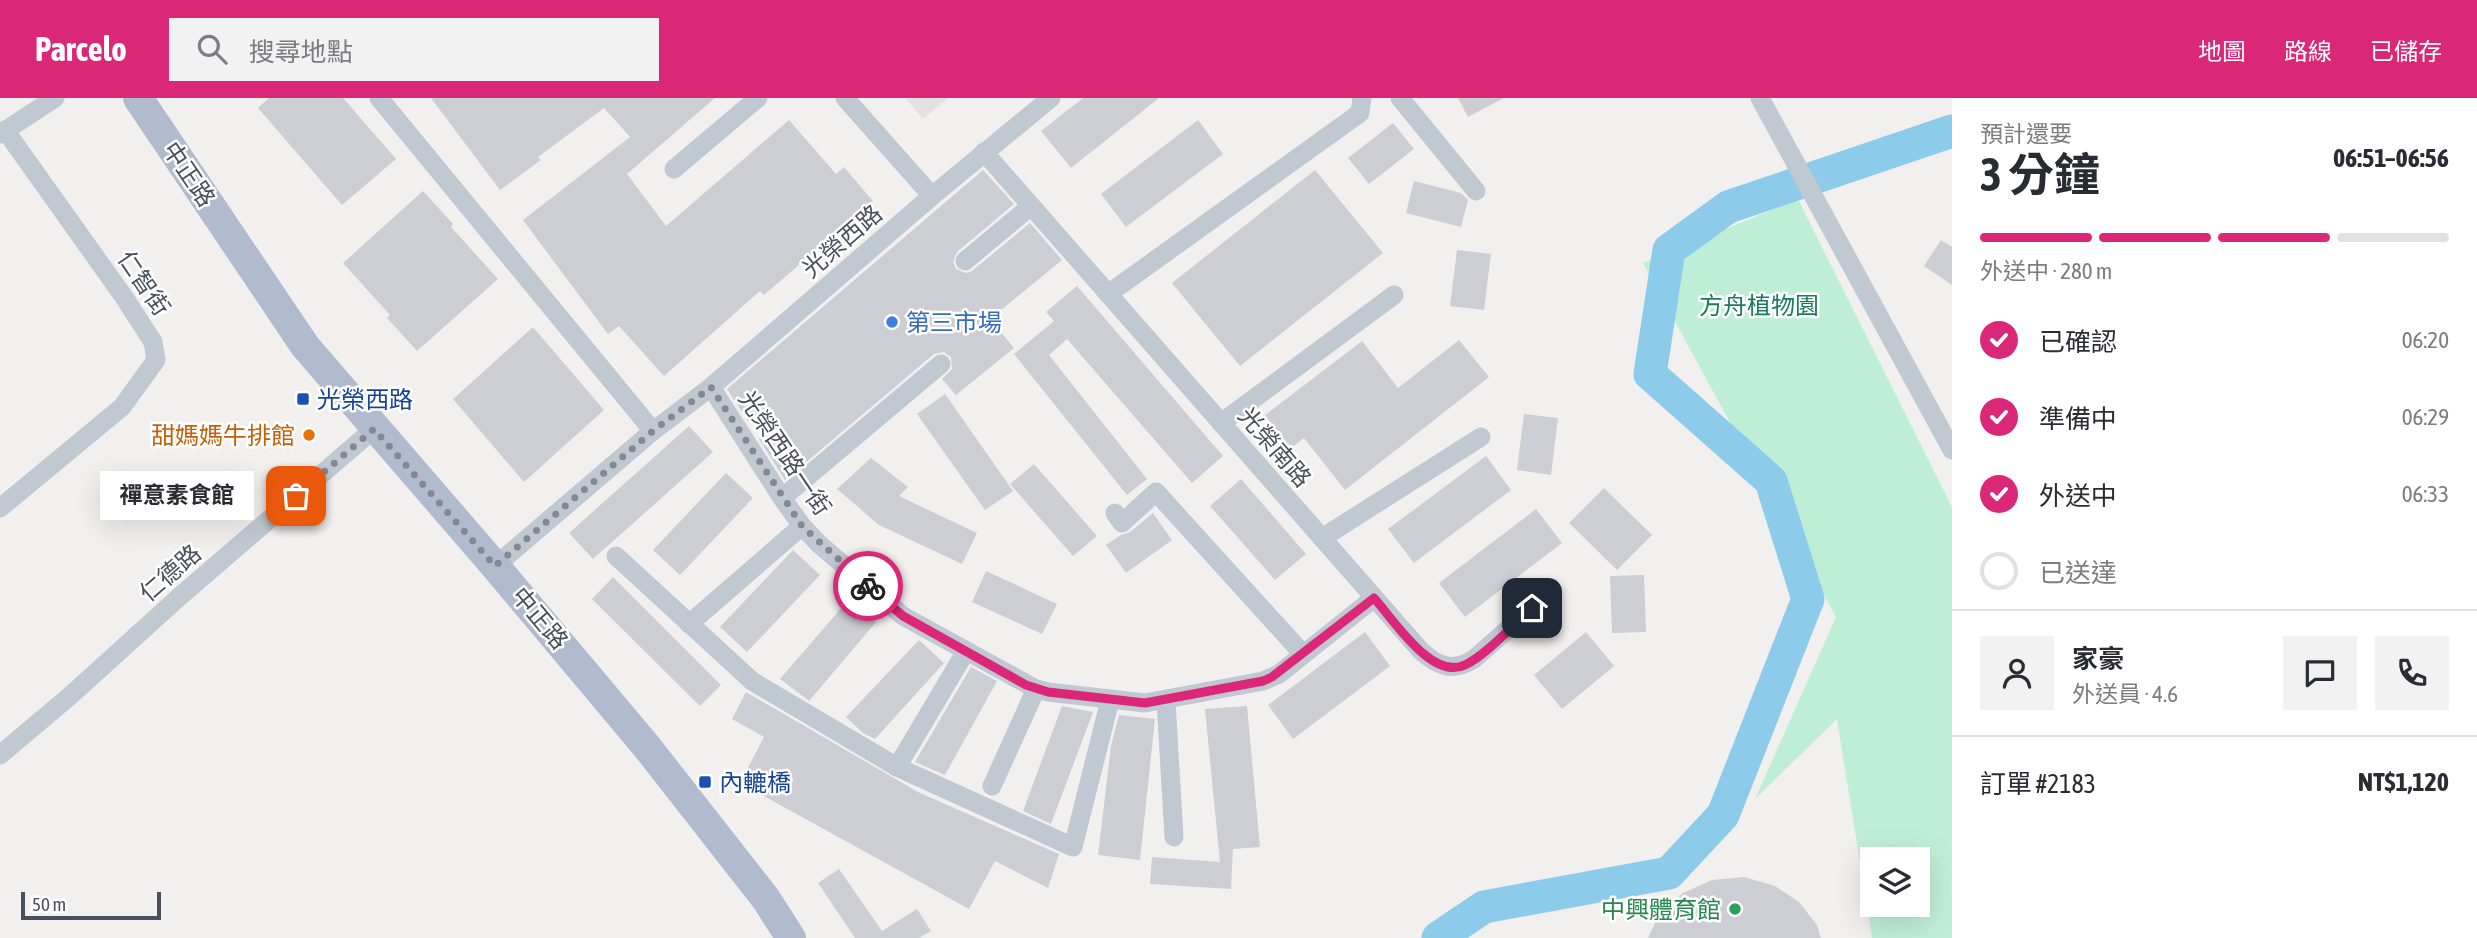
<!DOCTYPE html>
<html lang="zh-TW">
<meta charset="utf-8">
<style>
:root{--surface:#fff;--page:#f2f2f3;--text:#2b2b33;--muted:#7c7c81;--line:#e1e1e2;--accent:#db2777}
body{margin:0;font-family:"Asap Condensed","Noto Sans TC",sans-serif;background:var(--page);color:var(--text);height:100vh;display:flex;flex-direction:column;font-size:26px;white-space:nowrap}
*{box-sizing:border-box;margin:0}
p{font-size:23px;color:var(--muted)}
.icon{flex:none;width:38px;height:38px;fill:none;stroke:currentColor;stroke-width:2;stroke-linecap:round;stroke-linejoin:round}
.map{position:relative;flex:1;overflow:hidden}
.drawer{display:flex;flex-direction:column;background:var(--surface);width:525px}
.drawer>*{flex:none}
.buttons{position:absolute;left:1860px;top:749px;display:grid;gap:14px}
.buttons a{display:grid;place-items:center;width:70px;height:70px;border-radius:0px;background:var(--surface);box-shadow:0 7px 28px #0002;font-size:35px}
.scale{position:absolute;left:21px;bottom:18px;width:140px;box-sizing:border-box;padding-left:7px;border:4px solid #48505d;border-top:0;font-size:19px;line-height:24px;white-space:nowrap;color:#48505d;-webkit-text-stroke:5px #fff;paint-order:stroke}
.pin{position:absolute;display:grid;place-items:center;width:60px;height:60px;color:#fff;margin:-30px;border-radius:14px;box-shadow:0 4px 10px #0006}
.courier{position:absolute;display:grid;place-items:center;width:70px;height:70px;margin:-35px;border:5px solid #db2777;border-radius:50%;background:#fff;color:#222;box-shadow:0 2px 9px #0007}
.bubble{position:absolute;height:49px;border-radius:0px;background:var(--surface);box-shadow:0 7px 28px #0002;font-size:23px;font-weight:700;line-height:49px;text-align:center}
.overview em{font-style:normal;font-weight:700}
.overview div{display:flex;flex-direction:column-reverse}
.overview{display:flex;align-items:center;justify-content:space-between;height:119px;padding:0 28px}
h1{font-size:46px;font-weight:700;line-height:52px}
.bar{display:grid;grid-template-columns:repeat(4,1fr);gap:10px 7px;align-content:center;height:84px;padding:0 28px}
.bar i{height:9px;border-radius:5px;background:var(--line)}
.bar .selected{background:var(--accent)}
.bar p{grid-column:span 4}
.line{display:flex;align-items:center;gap:18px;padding:0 28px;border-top:2px solid var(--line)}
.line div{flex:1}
.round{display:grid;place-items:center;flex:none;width:74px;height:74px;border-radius:0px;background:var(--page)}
ol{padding:0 28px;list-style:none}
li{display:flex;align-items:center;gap:21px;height:77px}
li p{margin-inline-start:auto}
li .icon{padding:7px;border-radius:50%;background:var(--accent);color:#fff;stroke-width:4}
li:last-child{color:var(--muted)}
li i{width:38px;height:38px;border:4px solid var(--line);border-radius:50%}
header{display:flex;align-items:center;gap:42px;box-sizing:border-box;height:98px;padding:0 35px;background:var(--accent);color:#fff}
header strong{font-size:33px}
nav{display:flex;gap:38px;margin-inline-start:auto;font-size:24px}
.search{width:490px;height:63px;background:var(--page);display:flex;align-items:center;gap:18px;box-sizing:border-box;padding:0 24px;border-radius:0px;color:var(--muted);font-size:26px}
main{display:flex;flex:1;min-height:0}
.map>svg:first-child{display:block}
.education{fill:#e3e1e1}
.green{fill:#bfeed7;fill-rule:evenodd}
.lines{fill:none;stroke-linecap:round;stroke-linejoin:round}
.river{stroke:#8dcbeb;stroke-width:33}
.building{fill:#ccced4}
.street{stroke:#c0c8d1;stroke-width:19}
.primary{stroke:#b0bbce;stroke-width:30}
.done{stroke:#848890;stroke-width:7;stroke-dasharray:0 12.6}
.route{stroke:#db2777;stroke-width:9}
.shop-dot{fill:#3f7fe0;stroke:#fff;stroke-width:2.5}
.transit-dot{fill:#1a4fb4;stroke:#fff;stroke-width:2.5}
.food-dot{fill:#e8710a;stroke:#fff;stroke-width:2.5}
.leisure-dot{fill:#2e9e5b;stroke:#fff;stroke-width:2.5}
.labels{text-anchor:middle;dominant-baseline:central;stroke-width:5;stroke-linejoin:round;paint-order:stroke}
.street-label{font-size:24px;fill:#48505d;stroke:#fff}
.park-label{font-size:24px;fill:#197d58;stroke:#fff}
.shop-label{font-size:24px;fill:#366cbe;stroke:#fff;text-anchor:start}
.transit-label{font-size:24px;fill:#164399;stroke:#fff;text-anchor:start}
.food-label{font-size:24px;fill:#c56008;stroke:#fff;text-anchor:end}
.leisure-label{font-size:24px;fill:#27864d;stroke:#fff;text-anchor:end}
</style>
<header>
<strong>Parcelo</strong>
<div class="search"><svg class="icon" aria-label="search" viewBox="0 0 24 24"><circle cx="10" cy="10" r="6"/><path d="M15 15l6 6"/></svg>搜尋地點</div>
<nav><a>地圖</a><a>路線</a><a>已儲存</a></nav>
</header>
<main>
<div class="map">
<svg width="1952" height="840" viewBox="0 0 1952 840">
<rect width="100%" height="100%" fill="#f2f0ef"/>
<path class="education" d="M 905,0 L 948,0 L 923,21 Z"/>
<path class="green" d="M 1798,101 L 1952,409 L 1952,840 L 1872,840 L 1837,621 L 1755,701 L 1836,519 L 1643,165 ZM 1872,761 L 1918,761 L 1918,807 L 1872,807 Z"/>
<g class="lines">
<path class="river" d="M 1438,840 L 1484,809 L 1669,775 L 1723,717 L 1808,501 L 1771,383 L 1650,276 L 1669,152 L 1728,109 L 1952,33"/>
</g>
<g class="building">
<path d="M 269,0 L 343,0 L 396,61 L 342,107 L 258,10 Z"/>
<path d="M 431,0 L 715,0 L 627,76 L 666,128 L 789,22 L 836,76 L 844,69 L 873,103 L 764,197 L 760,193 L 664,278 L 619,228 L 608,236 L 523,122 L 630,39 L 604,10 L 538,59 L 541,62 L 500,92 Z"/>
<path d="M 1083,0 L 1159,0 L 1071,70 L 1041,33 Z"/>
<path d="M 1458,0 L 1504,0 L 1468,19 Z"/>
<path d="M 1198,22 L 1223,56 L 1126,129 L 1101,96 Z"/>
<path d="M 1393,25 L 1414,51 L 1369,86 L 1348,60 Z"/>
<path d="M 983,72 L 1014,106 L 957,154 L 953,164 L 956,171 L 966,175 L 972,173 L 1030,125 L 1062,162 L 990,221 L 1014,250 L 956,297 L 942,281 L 952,271 L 951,259 L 944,254 L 934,256 L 785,382 L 759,341 L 767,332 L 753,318 L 748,323 L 727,291 Z"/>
<path d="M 1315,72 L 1383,155 L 1240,268 L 1172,185 Z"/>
<path d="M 1414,83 L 1461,95 L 1468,102 L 1461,129 L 1406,115 Z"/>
<path d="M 423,93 L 453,126 L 451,129 L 498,181 L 417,253 L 387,220 L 390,217 L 343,165 Z"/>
<path d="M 1941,142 L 1952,149 L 1952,187 L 1924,168 Z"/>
<path d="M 1457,152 L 1491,156 L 1484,212 L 1450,208 Z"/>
<path d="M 1077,188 L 1223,358 L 1192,385 L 1067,241 L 1049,257 L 1147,381 L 1127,397 L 1014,256 L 1054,223 L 1046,214 Z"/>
<path d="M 533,229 L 604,312 L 524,384 L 453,301 Z"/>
<path d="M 1459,242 L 1489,279 L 1345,392 L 1304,340 L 1291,350 L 1265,317 L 1362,243 L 1398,290 Z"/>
<path d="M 945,296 L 1013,393 L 985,412 L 917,316 Z"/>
<path d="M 1524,316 L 1558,320 L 1551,377 L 1517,372 Z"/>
<path d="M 689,328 L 713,354 L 593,461 L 569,435 Z"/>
<path d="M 1486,358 L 1511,392 L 1414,465 L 1388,431 Z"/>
<path d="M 871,360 L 908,389 L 899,398 L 977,435 L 962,466 L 879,427 L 837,391 Z"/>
<path d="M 1034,366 L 1097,438 L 1073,458 L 1010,386 Z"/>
<path d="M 726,375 L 753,400 L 680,477 L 653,452 Z"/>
<path d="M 1241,381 L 1306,456 L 1275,482 L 1210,408 Z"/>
<path d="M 1604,390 L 1652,437 L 1617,472 L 1569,425 Z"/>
<path d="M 1536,411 L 1562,445 L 1465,519 L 1439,485 Z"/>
<path d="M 1153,415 L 1172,442 L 1126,475 L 1106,447 L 1121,437 L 1130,434 Z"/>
<path d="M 793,452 L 820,477 L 747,554 L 720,529 Z"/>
<path d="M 986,473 L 1057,506 L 1042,536 L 972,504 Z"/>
<path d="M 1644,477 L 1646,534 L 1612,535 L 1610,478 Z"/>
<path d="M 613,479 L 721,587 L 700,608 L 592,501 Z"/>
<path d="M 849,501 L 876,524 L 809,603 L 780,581 Z"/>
<path d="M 1365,534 L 1390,568 L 1293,641 L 1268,607 Z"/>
<path d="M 1586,534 L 1614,568 L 1562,611 L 1534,577 Z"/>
<path d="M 919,542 L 944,565 L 875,641 L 863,635 L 846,619 Z"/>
<path d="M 971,569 L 997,583 L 945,677 L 915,664 Z"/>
<path d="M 746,594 L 918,694 L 1059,756 L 1048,790 L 995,763 L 969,811 L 740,685 L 764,639 L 732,621 Z"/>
<path d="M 1062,608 L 1093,614 L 1051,726 L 1023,713 Z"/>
<path d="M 1247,608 L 1260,749 L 1233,751 L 1231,791 L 1150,786 L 1152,759 L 1220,764 L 1205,611 Z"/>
<path d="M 1119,617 L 1155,621 L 1140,762 L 1098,757 L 1111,648 Z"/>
<path d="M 839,771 L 882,833 L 917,811 L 931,833 L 919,840 L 855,840 L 818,785 Z"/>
<path d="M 1744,779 L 1775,788 L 1799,804 L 1817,827 L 1821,840 L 1648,840 L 1659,817 L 1683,795 L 1712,782 Z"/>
</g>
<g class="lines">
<g class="street">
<path d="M 379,0 L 653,333"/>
<path d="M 845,0 L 932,98"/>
<path d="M 1400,0 L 1476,93"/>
<path d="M 1760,0 L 1952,352"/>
<path d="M 0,36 L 55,0"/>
<path d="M 984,54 L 1421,553 C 1439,569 1453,574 1474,561 L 1551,493"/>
<path d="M 674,71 L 758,0"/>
<path d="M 965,163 L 1031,108"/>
<path d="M 1108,196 L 1360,15 L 1362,0"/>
<path d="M 711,289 L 782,400 L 802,428 L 819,446 L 903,518 L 1036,591 L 1048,594 L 1145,605 L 1263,583 L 1279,576 L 1374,500"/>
<path d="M 1221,325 L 1394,197"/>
<path d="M 782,400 L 941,266"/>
<path d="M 0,410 L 122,309 L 156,262 L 153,244 L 124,199 L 5,32"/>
<path d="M 1115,415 L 1122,425 L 1156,394 L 1303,556"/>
<path d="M 1322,440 L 1481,339"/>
<path d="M 616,458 L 752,583 L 897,669 L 1073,749 L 1110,602"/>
<path d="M 495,468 L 653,333 L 711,289 L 932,98 L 1051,0"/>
<path d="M 689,526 L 802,428"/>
<path d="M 1166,603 L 1174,739"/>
<path d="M 0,657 L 71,597 L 178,500 L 374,331"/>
<path d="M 897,669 L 966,553"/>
<path d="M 992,688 L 1036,591"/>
</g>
<path class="primary" d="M 138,0 L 305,248 L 495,468 L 647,649 L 766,801 L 791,840"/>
</g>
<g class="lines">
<path class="done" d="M 296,398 L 374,331 L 495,468 L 653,333 L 711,289 L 802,428 L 868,488"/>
<path class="route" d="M 868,488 L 903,518 L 1026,587 L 1048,594 L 1145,605 L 1263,583 L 1272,579 L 1374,500 C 1393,521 1432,583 1465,567 C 1486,557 1514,526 1532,510"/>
</g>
<circle class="shop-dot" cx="892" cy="224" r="7"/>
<g class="transit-dot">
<rect x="296" y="294" width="14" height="14" rx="3.5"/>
<rect x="698" y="677" width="14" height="14" rx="3.5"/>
</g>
<circle class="food-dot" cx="309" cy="337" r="7"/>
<circle class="leisure-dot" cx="1735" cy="811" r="7"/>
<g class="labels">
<g class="street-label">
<text transform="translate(189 76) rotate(56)">中正路</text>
<text transform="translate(842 143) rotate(-41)">光榮西路</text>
<text transform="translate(144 185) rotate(56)">仁智街</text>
<text transform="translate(1275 349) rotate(49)">光榮南路</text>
<text transform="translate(785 355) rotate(56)">光榮西路一街</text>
<text transform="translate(170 475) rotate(-41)">仁德路</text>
<text transform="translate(540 520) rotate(50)">中正路</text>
</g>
<g class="park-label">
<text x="1759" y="207">方舟植物園</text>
</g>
<g class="shop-label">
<text x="906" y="224">第三市場</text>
</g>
<g class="transit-label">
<text x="317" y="301">光榮西路</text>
<text x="719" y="684">內轆橋</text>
</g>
<g class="food-label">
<text x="295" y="337">甜媽媽牛排館</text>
</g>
<g class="leisure-label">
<text x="1721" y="811">中興體育館</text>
</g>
</g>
</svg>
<div class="buttons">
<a><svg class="icon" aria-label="layers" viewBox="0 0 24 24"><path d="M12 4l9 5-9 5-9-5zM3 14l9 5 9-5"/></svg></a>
</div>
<div class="scale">50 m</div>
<div class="pin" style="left:296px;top:398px;background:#ea580c"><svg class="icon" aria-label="bag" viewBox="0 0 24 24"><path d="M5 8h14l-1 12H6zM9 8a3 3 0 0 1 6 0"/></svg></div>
<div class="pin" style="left:1532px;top:510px;background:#1f2937"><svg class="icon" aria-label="home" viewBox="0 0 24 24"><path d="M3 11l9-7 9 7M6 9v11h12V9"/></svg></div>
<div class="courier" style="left:868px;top:488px"><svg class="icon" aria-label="bike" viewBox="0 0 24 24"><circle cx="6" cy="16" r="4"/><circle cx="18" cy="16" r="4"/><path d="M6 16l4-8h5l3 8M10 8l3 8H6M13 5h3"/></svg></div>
<div class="bubble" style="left:100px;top:373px;width:154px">禪意素食館</div>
</div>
<section class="drawer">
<div class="overview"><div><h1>3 分鐘</h1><p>預計還要</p></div><em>06:51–06:56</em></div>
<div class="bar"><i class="selected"></i><i class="selected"></i><i class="selected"></i><i></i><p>外送中 · 280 m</p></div>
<ol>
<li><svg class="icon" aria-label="check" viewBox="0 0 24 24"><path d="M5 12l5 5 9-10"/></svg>已確認<p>06:20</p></li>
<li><svg class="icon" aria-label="check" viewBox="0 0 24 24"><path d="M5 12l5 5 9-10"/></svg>準備中<p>06:29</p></li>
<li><svg class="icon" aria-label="check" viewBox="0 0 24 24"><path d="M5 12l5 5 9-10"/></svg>外送中<p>06:33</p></li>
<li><i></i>已送達</li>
</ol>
<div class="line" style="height:126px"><a class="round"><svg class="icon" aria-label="person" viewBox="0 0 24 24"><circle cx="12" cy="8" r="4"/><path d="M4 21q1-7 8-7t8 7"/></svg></a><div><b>家豪</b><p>外送員 · 4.6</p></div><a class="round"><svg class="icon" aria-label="chat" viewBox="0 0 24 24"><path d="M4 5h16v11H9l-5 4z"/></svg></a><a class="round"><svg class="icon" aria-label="phone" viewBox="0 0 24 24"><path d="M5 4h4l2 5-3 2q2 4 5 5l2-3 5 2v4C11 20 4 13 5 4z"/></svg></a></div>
<div class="line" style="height:91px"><div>訂單 #2183</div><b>NT$1,120</b></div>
</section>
</main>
